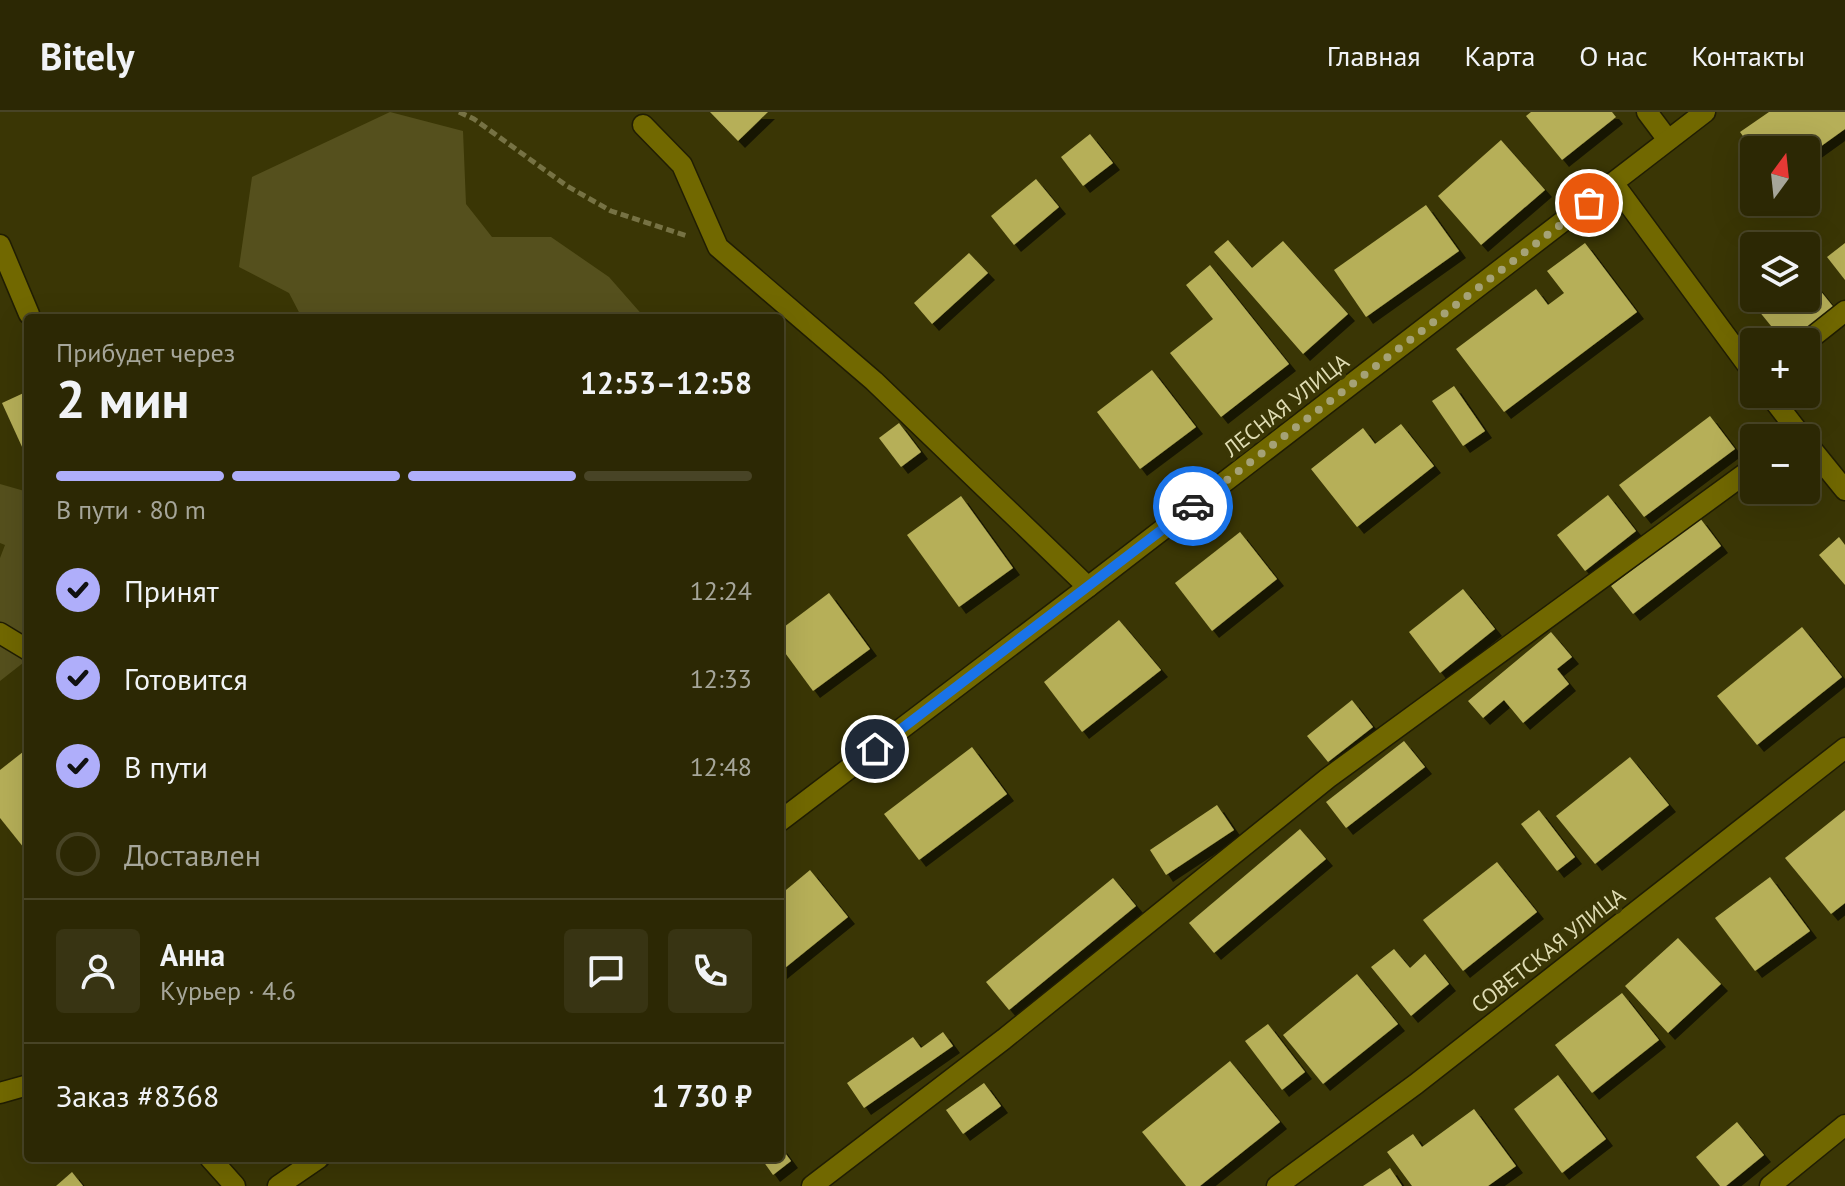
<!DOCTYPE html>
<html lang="ru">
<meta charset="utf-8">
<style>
:root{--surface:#2c2804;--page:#383413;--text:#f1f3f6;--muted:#a6a69a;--line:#484426;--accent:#afaefa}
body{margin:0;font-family:"PT Sans",sans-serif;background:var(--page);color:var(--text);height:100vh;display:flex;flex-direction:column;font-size:30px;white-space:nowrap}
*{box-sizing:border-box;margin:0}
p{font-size:26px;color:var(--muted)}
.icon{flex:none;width:44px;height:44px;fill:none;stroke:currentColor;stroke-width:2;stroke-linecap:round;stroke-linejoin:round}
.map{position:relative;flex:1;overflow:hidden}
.drawer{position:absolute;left:24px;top:202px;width:760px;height:848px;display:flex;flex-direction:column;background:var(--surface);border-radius:8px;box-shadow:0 8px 32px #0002,0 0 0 2px var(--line)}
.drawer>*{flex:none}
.needle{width:52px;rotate:15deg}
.tools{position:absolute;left:1740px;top:24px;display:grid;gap:16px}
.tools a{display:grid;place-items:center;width:80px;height:80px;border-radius:8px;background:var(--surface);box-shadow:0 8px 32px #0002,0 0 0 2px var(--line);font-size:40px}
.pin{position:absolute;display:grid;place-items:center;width:68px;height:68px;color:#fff;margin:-34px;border:4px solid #fff;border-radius:50%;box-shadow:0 2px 8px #0007}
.courier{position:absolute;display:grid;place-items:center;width:80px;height:80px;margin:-40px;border:6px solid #1a73e8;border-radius:50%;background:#fff;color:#222;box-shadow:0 2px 10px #0007}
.overview em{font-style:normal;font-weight:800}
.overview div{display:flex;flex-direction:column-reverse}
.overview{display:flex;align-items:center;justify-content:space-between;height:136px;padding:0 32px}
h1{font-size:52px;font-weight:800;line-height:60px}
.bar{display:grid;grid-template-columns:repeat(4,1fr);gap:12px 8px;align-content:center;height:96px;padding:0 32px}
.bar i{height:10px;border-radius:6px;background:var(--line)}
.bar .on{background:var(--accent)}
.bar p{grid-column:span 4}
.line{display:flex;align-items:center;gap:20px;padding:0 32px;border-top:2px solid var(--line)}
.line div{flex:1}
.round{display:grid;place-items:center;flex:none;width:84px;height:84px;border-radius:8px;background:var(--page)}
ol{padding:0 32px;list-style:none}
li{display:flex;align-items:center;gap:24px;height:88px}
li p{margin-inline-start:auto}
li .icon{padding:8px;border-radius:50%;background:var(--accent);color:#111;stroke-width:4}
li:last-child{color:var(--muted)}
li i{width:44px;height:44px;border:4px solid var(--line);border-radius:50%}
header{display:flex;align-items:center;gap:48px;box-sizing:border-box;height:112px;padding:0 40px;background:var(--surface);border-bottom:2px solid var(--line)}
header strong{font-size:38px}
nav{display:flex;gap:44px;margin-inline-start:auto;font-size:28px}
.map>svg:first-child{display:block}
.green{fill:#55501d}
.building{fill:#b6af59;filter:url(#shadow)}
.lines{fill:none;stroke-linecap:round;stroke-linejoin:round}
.minor-casing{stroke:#201d03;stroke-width:23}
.path{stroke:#767244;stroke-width:5;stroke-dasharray:8 4;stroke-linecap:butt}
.minor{stroke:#716800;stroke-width:20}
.done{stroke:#a5a276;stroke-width:8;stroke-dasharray:0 14.4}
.route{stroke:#1a73e8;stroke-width:10}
.labels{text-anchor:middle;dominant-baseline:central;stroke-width:8;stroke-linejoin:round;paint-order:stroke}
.street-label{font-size:22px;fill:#dfdcb3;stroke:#3a3605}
</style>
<header>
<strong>Bitely</strong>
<nav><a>Главная</a><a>Карта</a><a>О нас</a><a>Контакты</a></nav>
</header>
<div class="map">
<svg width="1845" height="1074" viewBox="0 0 1845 1074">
<defs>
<filter id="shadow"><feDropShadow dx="7" dy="7" stdDeviation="0" flood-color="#0009"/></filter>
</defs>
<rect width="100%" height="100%" fill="#3a3605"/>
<g class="green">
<path d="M 390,0 L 463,19 L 466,92 L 492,125 L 551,125 L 609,165 L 645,206 L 302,206 L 289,181 L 239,155 L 252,65 Z"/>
<path d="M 0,372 L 28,380 L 28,547 L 0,569 L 0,446 L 5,433 L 0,431 Z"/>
</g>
<g class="building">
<path d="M 710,0 L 768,0 L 738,29 Z"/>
<path d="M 1531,0 L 1612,0 L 1616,5 L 1562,48 L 1526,4 Z"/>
<path d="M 1769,0 L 1845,0 L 1845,17 L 1806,45 L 1806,38 L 1753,38 L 1740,20 Z"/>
<path d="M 1090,22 L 1113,51 L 1083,74 L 1061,45 Z"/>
<path d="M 1501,28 L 1545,78 L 1481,133 L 1438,84 Z"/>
<path d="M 1036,67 L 1059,95 L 1014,133 L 991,104 Z"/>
<path d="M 1426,93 L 1459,139 L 1366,205 L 1334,158 Z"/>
<path d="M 1228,128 L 1252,156 L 1283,129 L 1348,202 L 1303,242 L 1214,140 Z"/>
<path d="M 1585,131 L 1637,200 L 1504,300 L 1456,237 L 1536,177 L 1548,193 L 1564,181 L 1547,159 Z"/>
<path d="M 1845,131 L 1845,168 L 1827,145 Z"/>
<path d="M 969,141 L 988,161 L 932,212 L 914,191 Z"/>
<path d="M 1210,153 L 1289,252 L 1221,305 L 1170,241 L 1213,207 L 1186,173 Z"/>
<path d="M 1806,161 L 1835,197 L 1794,230 L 1784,230 L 1754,193 L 1763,186 L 1806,186 Z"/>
<path d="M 1152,258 L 1196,315 L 1140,357 L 1097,300 Z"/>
<path d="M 1454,274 L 1485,319 L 1463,334 L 1432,289 Z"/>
<path d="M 28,279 L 28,348 L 2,291 Z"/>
<path d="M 1710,304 L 1735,337 L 1644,405 L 1619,373 Z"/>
<path d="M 899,311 L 921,340 L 901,355 L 879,326 Z"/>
<path d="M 1401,312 L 1434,354 L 1357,415 L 1311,357 L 1363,316 L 1375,332 Z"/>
<path d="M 1608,383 L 1636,419 L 1585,459 L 1557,423 Z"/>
<path d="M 961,384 L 1013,456 L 959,495 L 907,423 Z"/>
<path d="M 1700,406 L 1721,434 L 1633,502 L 1611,474 Z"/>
<path d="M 1240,420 L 1277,467 L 1212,519 L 1175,471 Z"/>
<path d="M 1839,425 L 1845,433 L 1845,473 L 1819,443 Z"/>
<path d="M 1463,477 L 1495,517 L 1440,561 L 1409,520 Z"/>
<path d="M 829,481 L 870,537 L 813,579 L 780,534 L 780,518 Z"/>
<path d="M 1119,508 L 1161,558 L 1082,620 L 1044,570 Z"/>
<path d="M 1802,515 L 1842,565 L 1757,633 L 1717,584 Z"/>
<path d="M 1551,520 L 1572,545 L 1557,557 L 1569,572 L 1523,611 L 1504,588 L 1483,606 L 1468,589 Z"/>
<path d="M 1352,588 L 1373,615 L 1328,650 L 1307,624 Z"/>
<path d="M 1404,629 L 1425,655 L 1346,716 L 1326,690 Z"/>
<path d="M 972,635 L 1007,682 L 919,748 L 884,702 Z"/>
<path d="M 28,636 L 28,741 L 0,706 L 0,658 Z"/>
<path d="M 1630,645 L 1669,693 L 1595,752 L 1556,704 Z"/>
<path d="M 1217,693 L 1234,718 L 1166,763 L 1150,738 Z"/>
<path d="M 1539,698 L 1575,745 L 1557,759 L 1521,712 Z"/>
<path d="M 1845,698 L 1845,791 L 1831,802 L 1785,746 Z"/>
<path d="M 1300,717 L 1326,747 L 1214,841 L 1189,811 Z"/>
<path d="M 1497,750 L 1537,800 L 1463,859 L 1423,808 Z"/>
<path d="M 810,758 L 848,805 L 780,860 L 780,783 Z"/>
<path d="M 1770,765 L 1810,819 L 1755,859 L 1715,806 Z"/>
<path d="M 1113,766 L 1136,794 L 1009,898 L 986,870 Z"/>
<path d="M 1678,826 L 1721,872 L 1668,921 L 1625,874 Z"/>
<path d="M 1394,837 L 1410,856 L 1425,842 L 1449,872 L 1411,904 L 1371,855 Z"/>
<path d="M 1357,862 L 1398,912 L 1323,972 L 1283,923 Z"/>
<path d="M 1622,881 L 1659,928 L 1592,981 L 1555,933 Z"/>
<path d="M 1268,912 L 1305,960 L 1282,978 L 1245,929 Z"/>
<path d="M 943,920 L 953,934 L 864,996 L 847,971 L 913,925 L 921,936 Z"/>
<path d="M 1230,949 L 1280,1010 L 1200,1074 L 1186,1074 L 1142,1020 Z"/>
<path d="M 1558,963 L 1606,1027 L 1562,1061 L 1514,997 Z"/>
<path d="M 984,971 L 1001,994 L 963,1022 L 946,998 Z"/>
<path d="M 1474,997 L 1516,1054 L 1488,1074 L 1412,1074 L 1387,1040 L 1413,1022 L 1422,1035 Z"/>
<path d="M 1737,1010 L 1764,1043 L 1726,1074 L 1720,1074 L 1696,1045 Z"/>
<path d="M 780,1034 L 791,1049 L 773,1063 L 761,1046 L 780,1046 Z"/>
<path d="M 1390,1056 L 1402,1074 L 1363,1074 Z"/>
<path d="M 72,1060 L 83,1074 L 56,1074 Z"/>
</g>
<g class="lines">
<g class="minor-casing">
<g id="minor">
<path d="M 1647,0 L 1668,28"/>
<path d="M 643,13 L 682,53 L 718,135 L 874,269 L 1088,475"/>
<path d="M 1614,72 L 1754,262"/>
<path d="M 0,133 L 29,202"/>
<path d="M 1806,230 L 1845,199"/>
<path d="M 1769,282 L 1803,326"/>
<path d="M 1806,330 L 1845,378"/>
<path d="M 0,521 L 28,538"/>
<path d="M 780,709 L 1088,475 L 1705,0"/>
<path d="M 0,981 L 28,973"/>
<path d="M 210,1046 L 235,1074"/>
<path d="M 278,1074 L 319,1046"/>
<path d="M 812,1074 L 1004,927 L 1328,666 L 1754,355"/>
<path d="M 1277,1074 L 1416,972 L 1845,636"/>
<path d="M 1770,1074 L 1845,1013"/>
</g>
</g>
<path class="path" d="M 459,0 L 474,7 L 567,74 L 611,99 L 687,124"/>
<use href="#minor" class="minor"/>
</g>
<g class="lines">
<path class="done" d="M 1193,394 L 1589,91"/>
<path class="route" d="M 875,637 L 1193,394"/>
</g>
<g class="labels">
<g class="street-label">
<text transform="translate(1286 293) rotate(-38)">ЛЕСНАЯ УЛИЦА</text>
<text transform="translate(1548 838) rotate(-38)">СОВЕТСКАЯ УЛИЦА</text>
</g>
</g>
</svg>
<div class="tools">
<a><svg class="needle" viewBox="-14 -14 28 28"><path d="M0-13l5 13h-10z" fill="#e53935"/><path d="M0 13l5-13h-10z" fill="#a6a69a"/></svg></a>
<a><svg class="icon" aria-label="layers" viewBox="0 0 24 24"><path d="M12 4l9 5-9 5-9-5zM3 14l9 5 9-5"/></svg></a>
<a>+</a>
<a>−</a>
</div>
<div class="pin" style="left:1589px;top:91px;background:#ea580c"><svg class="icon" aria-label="bag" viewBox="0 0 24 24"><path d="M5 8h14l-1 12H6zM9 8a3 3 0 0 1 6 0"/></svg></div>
<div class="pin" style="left:875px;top:637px;background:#1f2937"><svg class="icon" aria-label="home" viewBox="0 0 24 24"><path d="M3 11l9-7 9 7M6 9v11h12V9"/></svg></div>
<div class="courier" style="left:1193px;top:394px"><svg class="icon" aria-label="car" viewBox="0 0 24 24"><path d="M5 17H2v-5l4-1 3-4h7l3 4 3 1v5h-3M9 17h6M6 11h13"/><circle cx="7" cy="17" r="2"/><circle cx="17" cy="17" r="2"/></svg></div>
<section class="drawer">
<div class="overview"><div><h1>2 мин</h1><p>Прибудет через</p></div><em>12:53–12:58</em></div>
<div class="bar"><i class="on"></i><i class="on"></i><i class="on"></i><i></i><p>В пути · 80 m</p></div>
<ol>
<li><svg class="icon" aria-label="check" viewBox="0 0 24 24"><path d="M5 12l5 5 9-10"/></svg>Принят<p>12:24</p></li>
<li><svg class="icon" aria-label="check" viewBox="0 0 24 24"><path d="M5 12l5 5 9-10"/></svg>Готовится<p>12:33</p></li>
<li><svg class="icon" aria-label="check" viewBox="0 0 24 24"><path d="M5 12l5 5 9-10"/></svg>В пути<p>12:48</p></li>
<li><i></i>Доставлен</li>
</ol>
<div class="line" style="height:144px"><a class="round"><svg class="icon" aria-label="person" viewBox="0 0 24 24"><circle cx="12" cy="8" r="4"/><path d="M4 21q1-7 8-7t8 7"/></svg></a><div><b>Анна</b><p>Курьер · 4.6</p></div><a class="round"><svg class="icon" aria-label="chat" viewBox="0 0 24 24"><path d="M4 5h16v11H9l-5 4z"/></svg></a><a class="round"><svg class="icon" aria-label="phone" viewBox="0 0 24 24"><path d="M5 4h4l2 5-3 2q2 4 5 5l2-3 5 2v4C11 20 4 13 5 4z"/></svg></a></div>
<div class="line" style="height:104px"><div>Заказ #8368</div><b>1 730 ₽</b></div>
</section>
</div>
